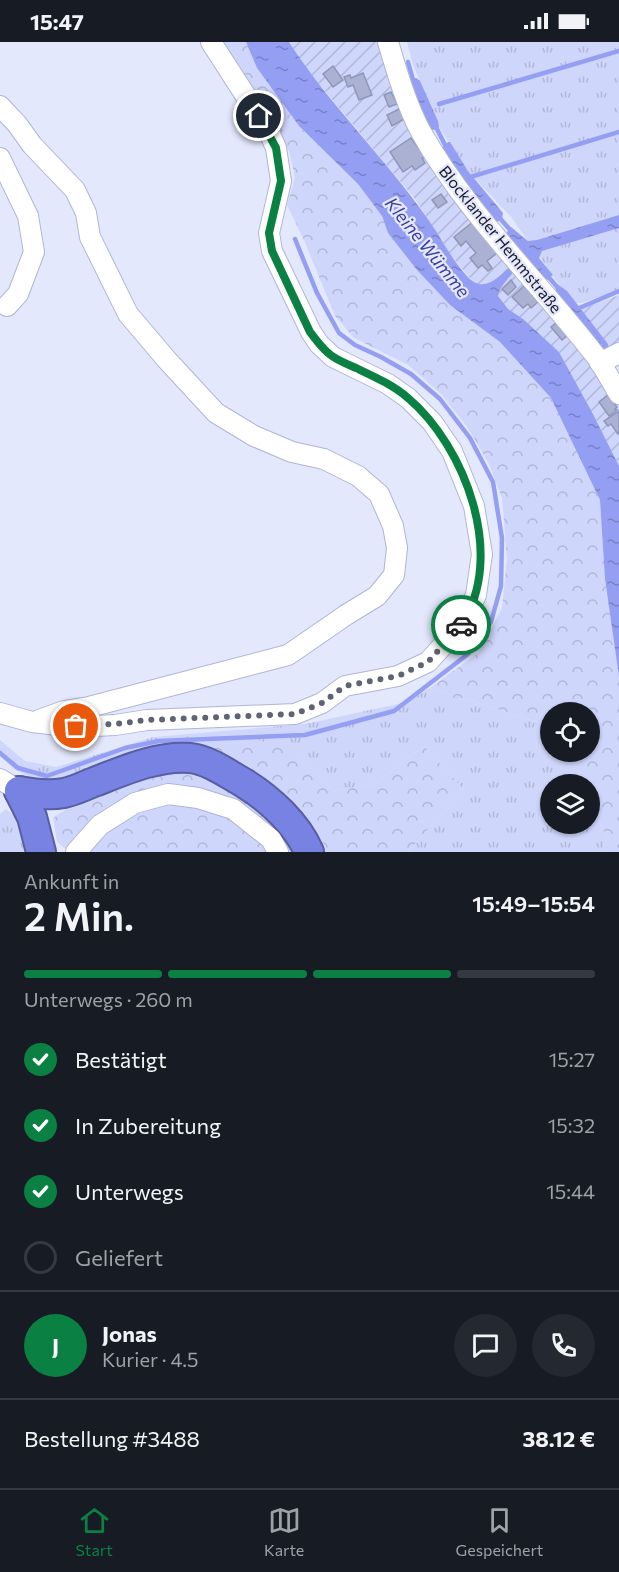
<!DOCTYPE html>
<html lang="de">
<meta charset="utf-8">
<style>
:root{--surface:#171b24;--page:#242831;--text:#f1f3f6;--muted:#9ea1a6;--line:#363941;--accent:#0b8043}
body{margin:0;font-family:Commissioner,sans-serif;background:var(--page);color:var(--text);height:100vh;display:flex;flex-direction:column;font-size:22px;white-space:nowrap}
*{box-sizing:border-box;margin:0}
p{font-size:20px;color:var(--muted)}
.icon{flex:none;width:33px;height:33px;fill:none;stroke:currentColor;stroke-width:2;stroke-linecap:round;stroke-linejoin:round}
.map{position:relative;height:810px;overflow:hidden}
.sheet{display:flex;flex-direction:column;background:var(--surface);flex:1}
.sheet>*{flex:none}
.fabs{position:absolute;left:540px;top:660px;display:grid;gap:12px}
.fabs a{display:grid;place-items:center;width:60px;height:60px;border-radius:50%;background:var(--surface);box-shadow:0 2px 4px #0004;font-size:30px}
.pin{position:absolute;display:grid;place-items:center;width:51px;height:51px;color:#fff;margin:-26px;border:3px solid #fff;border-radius:50%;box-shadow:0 2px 6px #0007}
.courier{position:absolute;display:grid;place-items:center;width:60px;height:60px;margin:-30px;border:4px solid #0b8043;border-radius:50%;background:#fff;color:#222;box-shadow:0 2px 8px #0007}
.overview em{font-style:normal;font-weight:600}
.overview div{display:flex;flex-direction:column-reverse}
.overview{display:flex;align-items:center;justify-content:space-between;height:102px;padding:0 24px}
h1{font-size:39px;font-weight:600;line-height:45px}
.bar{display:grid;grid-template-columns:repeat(4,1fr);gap:9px 6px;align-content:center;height:72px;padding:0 24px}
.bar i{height:8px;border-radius:4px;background:var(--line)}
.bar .on{background:var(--accent)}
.bar p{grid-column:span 4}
.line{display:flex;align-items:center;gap:15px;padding:0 24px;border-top:2px solid var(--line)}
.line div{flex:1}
.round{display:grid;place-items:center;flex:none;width:63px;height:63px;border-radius:32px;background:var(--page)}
ol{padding:0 24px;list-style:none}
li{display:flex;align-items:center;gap:18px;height:66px}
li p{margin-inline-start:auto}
li .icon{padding:6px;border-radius:50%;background:var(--accent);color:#fff;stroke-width:4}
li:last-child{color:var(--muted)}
li i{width:33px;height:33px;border:3px solid var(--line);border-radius:50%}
.status{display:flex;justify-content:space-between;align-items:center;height:42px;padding:0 30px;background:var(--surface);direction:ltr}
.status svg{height:16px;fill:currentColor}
.dock{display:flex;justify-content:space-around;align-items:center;height:84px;border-top:2px solid var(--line);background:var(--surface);font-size:16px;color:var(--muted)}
.dock a{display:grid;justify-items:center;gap:3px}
.dock .on{color:var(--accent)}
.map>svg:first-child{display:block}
.grass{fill:url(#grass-tufts)}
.forest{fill:url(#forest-crowns)}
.garden{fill:url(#garden-furrows)}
.water{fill:url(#water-ripples)}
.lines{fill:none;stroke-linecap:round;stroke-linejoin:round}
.stream{stroke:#949ff4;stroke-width:4.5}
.building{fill:#abb1d2;stroke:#9096b6;stroke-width:1.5}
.minor-casing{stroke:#afb5d6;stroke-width:22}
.highway-casing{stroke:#575ea2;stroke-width:32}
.minor{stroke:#fff;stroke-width:20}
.highway{stroke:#7882e3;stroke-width:28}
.done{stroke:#606373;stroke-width:6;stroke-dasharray:0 10.8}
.route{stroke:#0b8043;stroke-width:8}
.labels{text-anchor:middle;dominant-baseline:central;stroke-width:4.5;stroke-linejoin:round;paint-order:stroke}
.street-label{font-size:16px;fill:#191b28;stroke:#e4e8fd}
.water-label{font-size:18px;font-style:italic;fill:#3c3d9e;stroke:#e4e8fd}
</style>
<div class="status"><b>15:47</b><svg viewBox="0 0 49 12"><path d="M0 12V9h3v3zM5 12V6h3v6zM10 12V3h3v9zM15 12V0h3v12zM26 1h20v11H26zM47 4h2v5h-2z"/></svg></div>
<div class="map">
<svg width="619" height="810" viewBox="0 0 619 810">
<defs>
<pattern id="grass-tufts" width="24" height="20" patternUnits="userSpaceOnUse" patternTransform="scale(1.5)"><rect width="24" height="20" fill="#cfd6fb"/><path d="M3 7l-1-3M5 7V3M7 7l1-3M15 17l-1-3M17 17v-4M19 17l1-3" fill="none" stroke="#b1b7d7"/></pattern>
<pattern id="forest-crowns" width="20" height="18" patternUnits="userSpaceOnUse" patternTransform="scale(1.5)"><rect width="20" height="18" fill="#cfd6fb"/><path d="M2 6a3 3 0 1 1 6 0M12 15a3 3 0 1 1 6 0" fill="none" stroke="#b1b7d7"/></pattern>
<pattern id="garden-furrows" width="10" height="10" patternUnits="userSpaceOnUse" patternTransform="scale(1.5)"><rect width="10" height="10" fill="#cfd6fb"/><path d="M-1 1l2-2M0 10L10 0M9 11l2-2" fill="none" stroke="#b1b7d7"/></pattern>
<pattern id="water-ripples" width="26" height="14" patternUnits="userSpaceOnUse" patternTransform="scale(1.5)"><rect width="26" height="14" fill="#949ff4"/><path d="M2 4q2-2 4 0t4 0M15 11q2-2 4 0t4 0" fill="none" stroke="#7881c6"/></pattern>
</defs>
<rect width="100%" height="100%" fill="#e4e8fd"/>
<g class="grass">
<path d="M 407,0 L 619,0 L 619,248 L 582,261 L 576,261 L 558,241 L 511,175 L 468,129 L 439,85 L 413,23 Z"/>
<path d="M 430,646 L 550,684 L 550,710 L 570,710 L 584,742 L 550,742 L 550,782 L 590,782 L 590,756 L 607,797 L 601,810 L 408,810 L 463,747 L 424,704 L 374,742 L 333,749 L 297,712 L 169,706 L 68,741 L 35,738 L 14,727 L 0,714 L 0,698 L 25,719 L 56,725 L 153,695 L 305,682 L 407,660 Z"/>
<path d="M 6,767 L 22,780 L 34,810 L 0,810 L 0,772 Z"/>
</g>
<g class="forest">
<path d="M 224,0 L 246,0 L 257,26 L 299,84 L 358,142 L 382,174 L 388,191 L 417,228 L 450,263 L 500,300 L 551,356 L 583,420 L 600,458 L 605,537 L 619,635 L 619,810 L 601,810 L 607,797 L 590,756 L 590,742 L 584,742 L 570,710 L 590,710 L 590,670 L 550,670 L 550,684 L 430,646 L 478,611 L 502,566 L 507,517 L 502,456 L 489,422 L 468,386 L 441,352 L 408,323 L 354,296 L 335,274 L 304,198 L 287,163 L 295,135 L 289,109 Z"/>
<path d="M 203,695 L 251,695 L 297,712 L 333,749 L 374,742 L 424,704 L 463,747 L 408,810 L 325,810 L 291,766 L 217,713 L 173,702 L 175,700 Z"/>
<path d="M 191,729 C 202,733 213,736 223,741 C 247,752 281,787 295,810 L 289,810 L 279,791 L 238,758 L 201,747 L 167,743 L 131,752 L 94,775 L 67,808 L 57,800 L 53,776 C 95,746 141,735 191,729 Z"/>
<path d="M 168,763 L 196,766 L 228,776 L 263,804 L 267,810 L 89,810 C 115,781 131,772 168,763 Z"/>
</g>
<g class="garden">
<path d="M 289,0 L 377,0 L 398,62 L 432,128 L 549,266 L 597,328 L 619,366 L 619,424 L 592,370 L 559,310 L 488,254 L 468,234 L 450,212 L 415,157 L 305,25 Z"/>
<path d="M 619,253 L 619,320 L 582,270 L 582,267 Z"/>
</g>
<g class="water">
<path d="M 246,0 L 289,0 C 332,67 392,122 436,189 C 443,201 463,234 474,240 C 488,248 500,233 510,225 L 507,190 L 511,185 L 528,199 L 537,198 L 619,173 L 619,186 L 542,209 L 539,216 L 553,233 L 547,238 L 526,216 C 518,227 500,242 498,254 L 508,267 L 523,277 L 559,310 L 592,370 L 619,424 L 619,635 L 605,537 L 600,458 L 551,356 L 500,300 L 450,263 L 417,228 L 388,191 L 382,174 L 358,142 L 299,84 L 257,26 Z"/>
<path d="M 416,36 L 420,39 L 438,79 L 439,85 L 434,88 L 430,87 L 410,40 Z"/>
<path d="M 448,100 L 450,100 L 468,129 L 503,171 L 502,178 L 496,180 L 459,135 L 442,106 Z"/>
<path d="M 556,241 L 567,249 L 608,302 L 609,307 L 603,309 L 557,251 L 555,245 Z"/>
</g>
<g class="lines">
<g class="stream">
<path d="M 408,20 L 414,41"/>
<path d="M 439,62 L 619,9"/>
<path d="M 435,83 L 446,105"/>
<path d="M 467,136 L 619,90"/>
<path d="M 498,174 L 512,190"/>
<path d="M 546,232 L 558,246"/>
<path d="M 577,267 L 619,249"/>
<path d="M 0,711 L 18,726 L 47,734 L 125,706 L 159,699 L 305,693 L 394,669 L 468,612 L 491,580 L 501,544 L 502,496 L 493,440 L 470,396 L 440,357 L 411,332 L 381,315 L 355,303 L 339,291 L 317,251 L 295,197"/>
</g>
</g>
<g class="building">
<path d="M 333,24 L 343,38 L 333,45 L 323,32 Z"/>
<path d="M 363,31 L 372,53 L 359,58 L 353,43 L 348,45 L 344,35 L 350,33 L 351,36 Z"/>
<path d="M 391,50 L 397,62 L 389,65 L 384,53 Z"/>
<path d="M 399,67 L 404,77 L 392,84 L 387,73 Z"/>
<path d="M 411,96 L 425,115 L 422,116 L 425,121 L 415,128 L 412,124 L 403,130 L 390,110 Z"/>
<path d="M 441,152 L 447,160 L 438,166 L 432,158 Z"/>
<path d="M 474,179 L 484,192 L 482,194 L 497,211 L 487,219 L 492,226 L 488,229 L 482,223 L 478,226 L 470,216 L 476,211 L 466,199 L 461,204 L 454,195 Z"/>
<path d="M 511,238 L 516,245 L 508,253 L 502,247 Z"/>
<path d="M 525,243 L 539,259 L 531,266 L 528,262 L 523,266 L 512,255 Z"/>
<path d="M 557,280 L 568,293 L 562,298 L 551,285 Z"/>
<path d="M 608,353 L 617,365 L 615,367 L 617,368 L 609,374 L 599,360 Z"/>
<path d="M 619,369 L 619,391 L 618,392 L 611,382 L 608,384 L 604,379 Z"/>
</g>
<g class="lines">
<g class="minor-casing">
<g id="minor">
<path d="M 388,0 C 397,30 406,62 421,90 C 467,172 538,239 595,313 C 604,325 611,339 619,352"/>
<path d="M 0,64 L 17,82 L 32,103 L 75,148 L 86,171 L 90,195 L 128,272 L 167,318 L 216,371 L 254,394 L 292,410 L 324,417 L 358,434 L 379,452 L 393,484 L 397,506 L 394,533 L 377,554 L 346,573 L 288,613 L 89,665 L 64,669 L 39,678"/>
<path d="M 0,116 L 28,174 L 34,210 L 18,252 L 7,264"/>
<path d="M 600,321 L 619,311"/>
<path d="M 0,671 L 32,680 L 76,685 L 115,683 L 147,678 L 295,672 L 322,661 L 345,644 L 398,634 L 428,620 L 463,581 L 476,553 L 482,512 L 474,464 L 452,409 L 432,380 L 408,356 L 388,342 L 333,315 L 319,302 L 311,290 L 272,209 L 269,191 L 281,139 L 276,106 L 269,90 L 211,0"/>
<path d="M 0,737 L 19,749"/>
<path d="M 76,810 L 100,783 L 135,761 L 168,752 L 198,756 L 233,767 L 271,797 L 278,810"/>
</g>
</g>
<g class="highway-casing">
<g id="highway">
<path d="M 19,749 C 34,752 48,754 64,751 C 74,749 84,744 94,740 C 123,729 158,713 190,716 C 209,718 228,732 244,741 C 270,757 297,782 309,810"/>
<path d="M 19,749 L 32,775 L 41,810"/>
</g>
</g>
<use href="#minor" class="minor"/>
<use href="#highway" class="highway"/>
</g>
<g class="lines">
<path class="done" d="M 76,684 L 115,682 L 147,678 L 295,672 L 322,661 L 345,644 L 398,634 L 428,620 L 461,583"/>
<path class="route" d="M 259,74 L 276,106 L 281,139 L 269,191 L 272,209 L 310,290 C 317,299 323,308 332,314 C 339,319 349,323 356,326 C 375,335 393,343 408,356 C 465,404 507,515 461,583"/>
</g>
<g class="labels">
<g class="street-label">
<text transform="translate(501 197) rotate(51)">Blocklander Hemmstraße</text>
</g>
<g class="water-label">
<text transform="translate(428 205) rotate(51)">Kleine Wümme</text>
</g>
</g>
</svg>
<div class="fabs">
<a><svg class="icon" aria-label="locate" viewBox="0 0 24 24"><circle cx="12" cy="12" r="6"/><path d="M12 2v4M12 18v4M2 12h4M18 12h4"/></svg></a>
<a><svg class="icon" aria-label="layers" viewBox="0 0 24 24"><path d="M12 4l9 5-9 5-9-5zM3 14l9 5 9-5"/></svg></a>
</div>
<div class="pin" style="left:76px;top:684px;background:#ea580c"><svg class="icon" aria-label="bag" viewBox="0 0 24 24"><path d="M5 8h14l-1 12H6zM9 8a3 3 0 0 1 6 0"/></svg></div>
<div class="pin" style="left:259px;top:74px;background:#1f2937"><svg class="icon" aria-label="home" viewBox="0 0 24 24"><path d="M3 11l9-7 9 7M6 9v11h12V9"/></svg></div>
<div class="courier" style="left:461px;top:583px"><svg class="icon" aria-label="car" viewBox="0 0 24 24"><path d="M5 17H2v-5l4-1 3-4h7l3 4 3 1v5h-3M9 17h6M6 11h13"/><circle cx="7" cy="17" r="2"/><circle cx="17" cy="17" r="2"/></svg></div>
</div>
<section class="sheet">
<div class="overview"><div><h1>2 Min.</h1><p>Ankunft in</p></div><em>15:49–15:54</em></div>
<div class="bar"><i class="on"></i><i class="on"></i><i class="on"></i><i></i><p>Unterwegs · 260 m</p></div>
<ol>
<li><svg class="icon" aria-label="check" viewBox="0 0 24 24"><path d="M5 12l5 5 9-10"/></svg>Bestätigt<p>15:27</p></li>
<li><svg class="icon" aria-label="check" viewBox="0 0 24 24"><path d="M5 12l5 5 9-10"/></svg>In Zubereitung<p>15:32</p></li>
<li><svg class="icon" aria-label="check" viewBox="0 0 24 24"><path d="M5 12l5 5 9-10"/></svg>Unterwegs<p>15:44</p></li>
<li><i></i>Geliefert</li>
</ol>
<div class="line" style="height:108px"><b class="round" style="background:var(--accent);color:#fff">J</b><div><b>Jonas</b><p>Kurier · 4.5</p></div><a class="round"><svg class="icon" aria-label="chat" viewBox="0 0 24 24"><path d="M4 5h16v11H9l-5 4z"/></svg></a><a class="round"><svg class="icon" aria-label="phone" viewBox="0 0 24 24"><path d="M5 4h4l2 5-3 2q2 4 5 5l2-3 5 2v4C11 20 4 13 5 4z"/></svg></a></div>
<div class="line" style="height:78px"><div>Bestellung #3488</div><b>38.12 €</b></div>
</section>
<nav class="dock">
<a class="on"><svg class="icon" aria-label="home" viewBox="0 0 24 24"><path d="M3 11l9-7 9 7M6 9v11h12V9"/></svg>Start</a>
<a><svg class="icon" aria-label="map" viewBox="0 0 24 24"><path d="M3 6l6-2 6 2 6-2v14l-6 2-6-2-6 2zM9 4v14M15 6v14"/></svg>Karte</a>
<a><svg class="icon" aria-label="saved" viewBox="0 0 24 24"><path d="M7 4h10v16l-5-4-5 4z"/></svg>Gespeichert</a>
</nav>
